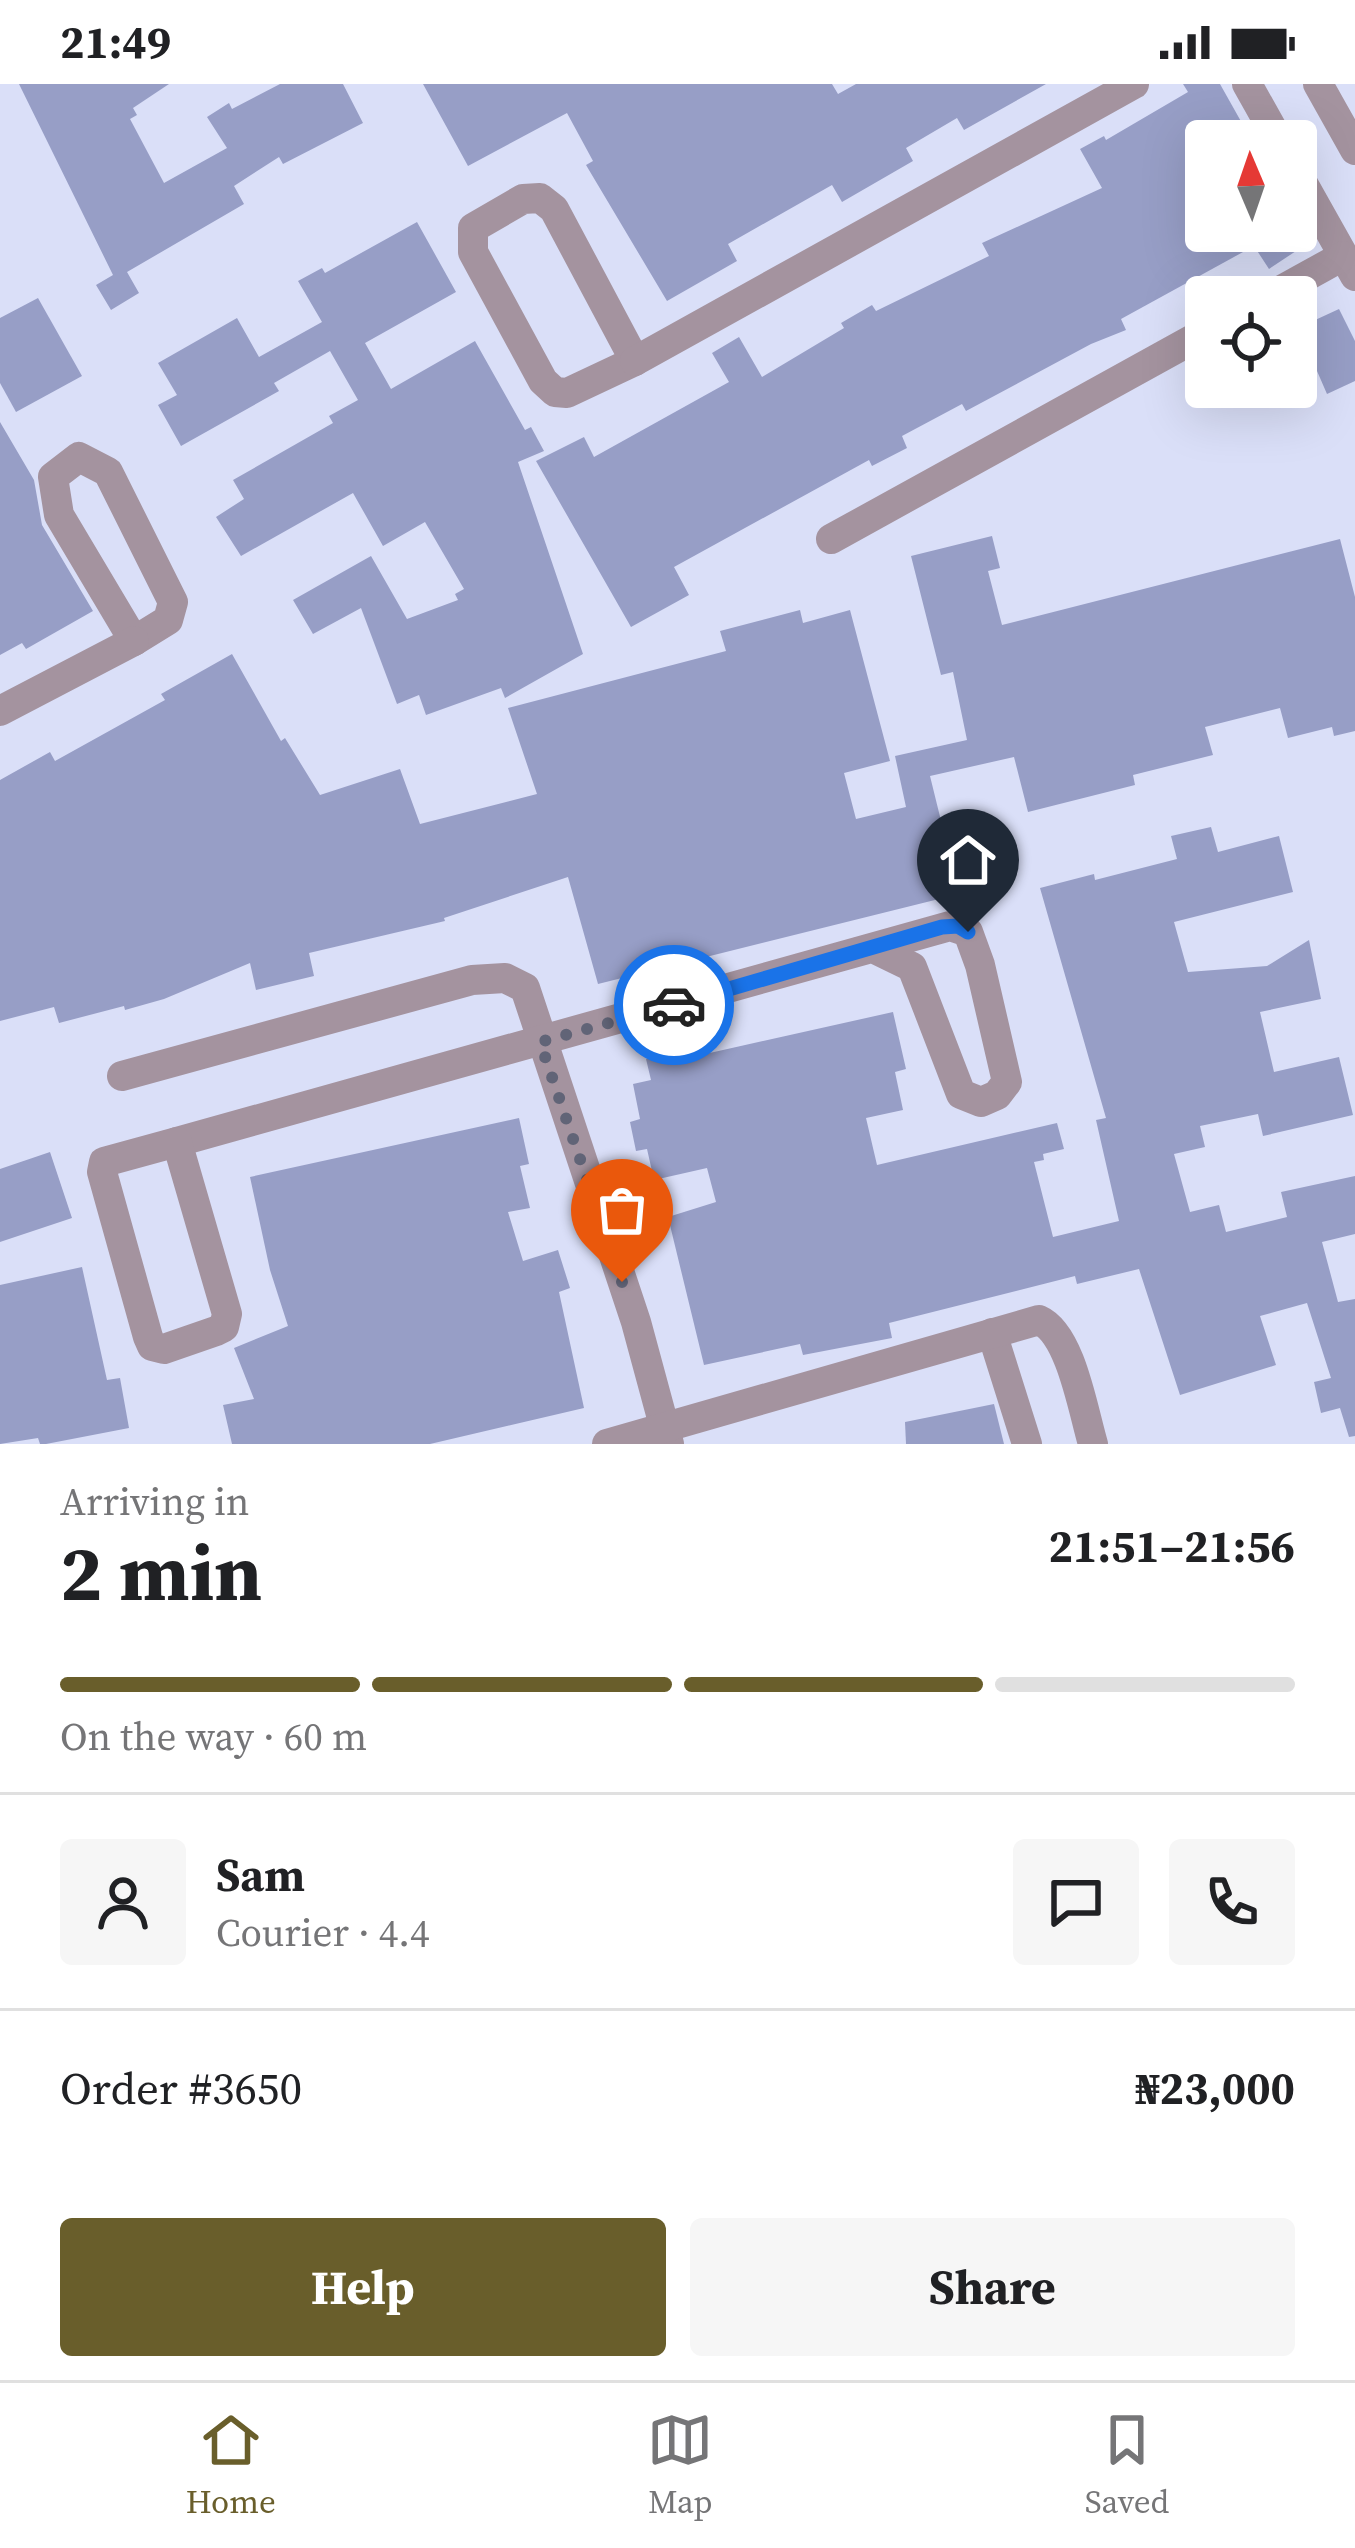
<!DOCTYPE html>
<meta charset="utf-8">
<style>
:root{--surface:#fff;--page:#f6f6f6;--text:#202124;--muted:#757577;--line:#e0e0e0;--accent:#695e2b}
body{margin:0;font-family:"Source Serif 4",serif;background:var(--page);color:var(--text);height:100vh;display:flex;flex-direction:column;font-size:45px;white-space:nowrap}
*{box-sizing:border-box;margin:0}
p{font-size:39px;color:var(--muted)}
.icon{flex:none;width:66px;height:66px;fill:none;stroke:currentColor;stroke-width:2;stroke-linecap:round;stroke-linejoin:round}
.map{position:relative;height:1360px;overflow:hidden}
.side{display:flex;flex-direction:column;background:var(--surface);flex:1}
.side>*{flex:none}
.needle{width:78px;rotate:358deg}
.controls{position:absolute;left:1185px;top:36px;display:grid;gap:24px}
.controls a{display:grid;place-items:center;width:132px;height:132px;border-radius:12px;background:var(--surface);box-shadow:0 12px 48px #0002;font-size:60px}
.pin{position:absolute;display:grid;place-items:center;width:102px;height:102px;color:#fff;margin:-123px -51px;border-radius:50% 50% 50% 0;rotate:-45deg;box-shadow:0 0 12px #0007}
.pin .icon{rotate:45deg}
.courier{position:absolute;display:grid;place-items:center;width:120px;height:120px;margin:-60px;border:9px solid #1a73e8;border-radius:50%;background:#fff;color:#222;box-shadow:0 3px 15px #0007}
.headline em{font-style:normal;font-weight:700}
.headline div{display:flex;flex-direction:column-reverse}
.headline{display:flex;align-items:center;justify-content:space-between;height:204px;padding:0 60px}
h1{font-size:78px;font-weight:700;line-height:90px}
.bar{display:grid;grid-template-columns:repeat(4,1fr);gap:18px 12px;align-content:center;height:144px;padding:0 60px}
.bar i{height:15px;border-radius:9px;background:var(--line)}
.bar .selected{background:var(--accent)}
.bar p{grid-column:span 4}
.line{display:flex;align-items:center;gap:30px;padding:0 60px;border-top:3px solid var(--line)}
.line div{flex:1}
.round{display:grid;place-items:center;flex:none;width:126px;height:126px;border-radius:12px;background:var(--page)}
.primary-button{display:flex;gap:24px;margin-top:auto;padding:24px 60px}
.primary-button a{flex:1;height:138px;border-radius:12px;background:var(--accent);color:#fff;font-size:48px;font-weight:700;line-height:138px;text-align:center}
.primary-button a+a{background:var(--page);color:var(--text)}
.status{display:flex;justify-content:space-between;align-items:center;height:84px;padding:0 60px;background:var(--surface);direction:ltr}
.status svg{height:33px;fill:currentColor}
.menu{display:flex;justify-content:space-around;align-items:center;height:168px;border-top:3px solid var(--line);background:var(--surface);font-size:33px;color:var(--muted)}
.menu a{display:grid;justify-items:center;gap:6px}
.menu .selected{color:var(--accent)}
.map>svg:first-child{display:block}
.building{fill:#979ec6}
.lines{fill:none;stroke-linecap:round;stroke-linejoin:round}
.minor{stroke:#a4939f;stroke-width:30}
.done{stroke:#616477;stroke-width:12;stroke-dasharray:0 21.6}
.route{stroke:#1a73e8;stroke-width:15}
</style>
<div class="status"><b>21:49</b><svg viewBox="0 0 49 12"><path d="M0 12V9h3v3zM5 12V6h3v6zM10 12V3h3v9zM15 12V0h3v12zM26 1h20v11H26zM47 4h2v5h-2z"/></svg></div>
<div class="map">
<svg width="1355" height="1360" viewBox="0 0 1355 1360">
<rect width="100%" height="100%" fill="#dadff8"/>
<g class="building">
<path d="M 19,0 L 169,0 L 133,24 L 137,31 L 130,35 L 164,99 L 227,64 L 207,33 L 229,19 L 232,25 L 280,0 L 343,0 L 363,39 L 283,80 L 279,73 L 234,102 L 244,120 L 127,188 L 139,209 L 111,226 L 96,201 L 113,191 Z"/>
<path d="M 423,0 L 832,0 L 838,10 L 856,0 L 1046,0 L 964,46 L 957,34 L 906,64 L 913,77 L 842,118 L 832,101 L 728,160 L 737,177 L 667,217 L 586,81 L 593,77 L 567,29 L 468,82 Z"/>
<path d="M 1183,0 L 1220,0 L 1252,57 L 1206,57 L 1206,147 L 1287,147 L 1299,165 L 1269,185 L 1254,162 L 1121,235 L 1126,246 L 1091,260 L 966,327 L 962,320 L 902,352 L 907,364 L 872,382 L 869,376 L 674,483 L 689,511 L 631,543 L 536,377 L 584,353 L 594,373 L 729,298 L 712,269 L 739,253 L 762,293 L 844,244 L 841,239 L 872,221 L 876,227 L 989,172 L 982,159 L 1102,104 L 1080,65 L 1104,52 L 1106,56 L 1188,8 Z"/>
<path d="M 417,138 L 456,208 L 365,259 L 391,305 L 475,257 L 525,346 L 531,343 L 544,367 L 518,378 L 583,570 L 505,614 L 501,604 L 426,631 L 419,611 L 397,620 L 361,524 L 313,550 L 293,516 L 371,472 L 407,535 L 458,516 L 455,510 L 464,505 L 425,438 L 383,462 L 353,409 L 241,472 L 216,433 L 244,415 L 233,396 L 333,339 L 329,332 L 358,316 L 330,267 L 274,299 L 279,307 L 181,362 L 158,321 L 177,311 L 158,279 L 237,234 L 259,273 L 322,238 L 298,197 L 322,184 L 325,189 Z"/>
<path d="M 38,214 L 82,292 L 16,328 L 0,299 L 0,234 Z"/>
<path d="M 1339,225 L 1355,257 L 1355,297 L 1327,310 L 1317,287 L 1304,294 L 1296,268 L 1309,262 L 1300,243 Z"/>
<path d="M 0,338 L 34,396 L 42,441 L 93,527 L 26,565 L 22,559 L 0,571 Z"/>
<path d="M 992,452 L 1000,484 L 988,487 L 1002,541 L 1340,455 L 1355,513 L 1355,647 L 1334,652 L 1332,643 L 1288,654 L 1280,624 L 1205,643 L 1213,671 L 1133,691 L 1135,701 L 1028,728 L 1014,673 L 930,692 L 959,810 L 598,900 L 568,793 L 444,834 L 445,837 L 309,869 L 314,892 L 256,906 L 250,879 L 164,915 L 125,926 L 124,922 L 59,939 L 54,923 L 0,937 L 0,696 L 50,668 L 55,677 L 165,616 L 161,610 L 232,570 L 281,657 L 285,654 L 320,711 L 400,685 L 420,740 L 537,710 L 508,624 L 726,567 L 720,547 L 800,526 L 803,539 L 850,526 L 890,677 L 844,689 L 856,735 L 906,723 L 895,672 L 967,656 L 953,588 L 941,591 L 911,472 Z"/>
<path d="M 1211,743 L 1218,768 L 1279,752 L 1293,808 L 1174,838 L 1188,888 L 1267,882 L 1309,856 L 1321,915 L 1260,928 L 1274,988 L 1339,973 L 1353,1031 L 1263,1052 L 1258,1030 L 1200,1042 L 1205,1063 L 1174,1070 L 1190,1128 L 1219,1121 L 1226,1148 L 1287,1133 L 1281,1108 L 1355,1092 L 1355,1150 L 1322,1158 L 1338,1218 L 1355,1215 L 1355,1352 L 1349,1353 L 1340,1324 L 1321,1329 L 1314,1298 L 1331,1294 L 1307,1219 L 1260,1232 L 1276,1281 L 1180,1311 L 1139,1185 L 1077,1200 L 1075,1192 L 889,1239 L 892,1254 L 803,1271 L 800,1260 L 704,1281 L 668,1133 L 716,1118 L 707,1084 L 654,1096 L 647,1065 L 636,1067 L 630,1038 L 640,1035 L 633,1000 L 651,996 L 646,975 L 681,967 L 683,975 L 893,928 L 906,985 L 895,988 L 903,1026 L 866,1034 L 877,1081 L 1057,1039 L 1064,1065 L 1043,1070 L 1044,1076 L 1034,1078 L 1053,1153 L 1119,1137 L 1096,1036 L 1106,1034 L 1040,804 L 1094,790 L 1095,796 L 1177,775 L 1171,752 Z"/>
<path d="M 519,1034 L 529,1080 L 520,1082 L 530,1124 L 508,1128 L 523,1177 L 558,1166 L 570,1204 L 559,1208 L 584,1324 L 430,1360 L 232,1360 L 223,1321 L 254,1315 L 234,1264 L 288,1242 L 270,1186 L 250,1093 Z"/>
<path d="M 50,1068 L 72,1134 L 0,1158 L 0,1085 Z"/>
<path d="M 82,1183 L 107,1296 L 120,1294 L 129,1344 L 46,1360 L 40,1360 L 38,1354 L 0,1360 L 0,1201 Z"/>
<path d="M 994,1320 L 1004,1360 L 906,1360 L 905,1338 Z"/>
</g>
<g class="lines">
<g class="minor">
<path d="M 1247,0 L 1279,57"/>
<path d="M 1318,0 L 1355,66"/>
<path d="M 1296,87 L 1355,192"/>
<path d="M 540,114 L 554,125 L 635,277 L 567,309 L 555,308 L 543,297 L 473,168 L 473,144 L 523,115 Z"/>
<path d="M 1269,213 L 1343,172"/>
<path d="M 635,277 L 1134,0"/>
<path d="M 79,373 L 108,388 L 173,518 L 168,536 L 134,557 L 59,431 L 53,393 Z"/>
<path d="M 831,455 L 1206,248"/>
<path d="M 0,627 L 134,557"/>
<path d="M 122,992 L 472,896 L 505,894 L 525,904 L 636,1238 L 669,1360"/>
<path d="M 177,1058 L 950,842 L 968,848 L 980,881 L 1007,998 L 997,1011 L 981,1018 L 961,1010 L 912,883 L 875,865"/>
<path d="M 177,1058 L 227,1230 L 224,1243 L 216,1247 L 164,1265 L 152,1262 L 148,1253 L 102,1088 L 104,1078 Z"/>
<path d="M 992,1249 L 1027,1360"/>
<path d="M 607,1360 L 1039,1236 C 1071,1250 1083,1327 1093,1360"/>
</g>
</g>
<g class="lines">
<path class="done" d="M 622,1198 L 540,958 L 674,921"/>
<path class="route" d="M 674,921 L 942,843 L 958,842 L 968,848"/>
</g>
</svg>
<div class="controls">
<a><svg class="needle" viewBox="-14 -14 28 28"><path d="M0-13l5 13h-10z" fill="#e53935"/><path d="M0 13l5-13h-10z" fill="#757577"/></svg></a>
<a><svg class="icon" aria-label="locate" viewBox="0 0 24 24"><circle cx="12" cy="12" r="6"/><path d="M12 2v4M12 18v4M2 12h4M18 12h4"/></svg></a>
</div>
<div class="pin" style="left:622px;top:1198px;background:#ea580c"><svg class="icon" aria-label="bag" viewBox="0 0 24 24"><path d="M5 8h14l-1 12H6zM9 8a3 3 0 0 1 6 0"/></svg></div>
<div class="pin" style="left:968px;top:848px;background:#1f2937"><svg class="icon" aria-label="home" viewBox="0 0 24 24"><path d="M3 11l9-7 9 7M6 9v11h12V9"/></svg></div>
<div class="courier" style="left:674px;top:921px"><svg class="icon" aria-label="car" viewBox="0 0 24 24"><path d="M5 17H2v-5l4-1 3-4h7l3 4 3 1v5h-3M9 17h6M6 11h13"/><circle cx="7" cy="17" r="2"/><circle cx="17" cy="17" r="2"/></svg></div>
</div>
<section class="side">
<div class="headline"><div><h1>2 min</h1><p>Arriving in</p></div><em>21:51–21:56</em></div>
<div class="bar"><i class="selected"></i><i class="selected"></i><i class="selected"></i><i></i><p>On the way · 60 m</p></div>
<div class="line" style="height:216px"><a class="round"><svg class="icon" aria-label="person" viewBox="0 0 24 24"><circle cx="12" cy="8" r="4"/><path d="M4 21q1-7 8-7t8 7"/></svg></a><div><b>Sam</b><p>Courier · 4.4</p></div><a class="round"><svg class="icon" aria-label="chat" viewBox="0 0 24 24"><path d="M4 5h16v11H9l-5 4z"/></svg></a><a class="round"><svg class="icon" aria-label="phone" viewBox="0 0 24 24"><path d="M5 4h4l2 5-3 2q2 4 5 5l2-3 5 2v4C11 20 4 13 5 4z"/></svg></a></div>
<div class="line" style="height:156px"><div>Order #3650</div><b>₦23,000</b></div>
<div class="primary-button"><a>Help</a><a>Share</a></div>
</section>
<nav class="menu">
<a class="selected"><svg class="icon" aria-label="home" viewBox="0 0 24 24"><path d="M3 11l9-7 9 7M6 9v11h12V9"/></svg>Home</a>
<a><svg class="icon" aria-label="map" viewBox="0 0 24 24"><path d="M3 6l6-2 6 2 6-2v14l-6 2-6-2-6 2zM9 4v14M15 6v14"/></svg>Map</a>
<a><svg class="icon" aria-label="saved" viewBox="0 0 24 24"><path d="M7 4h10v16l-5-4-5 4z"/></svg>Saved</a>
</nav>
